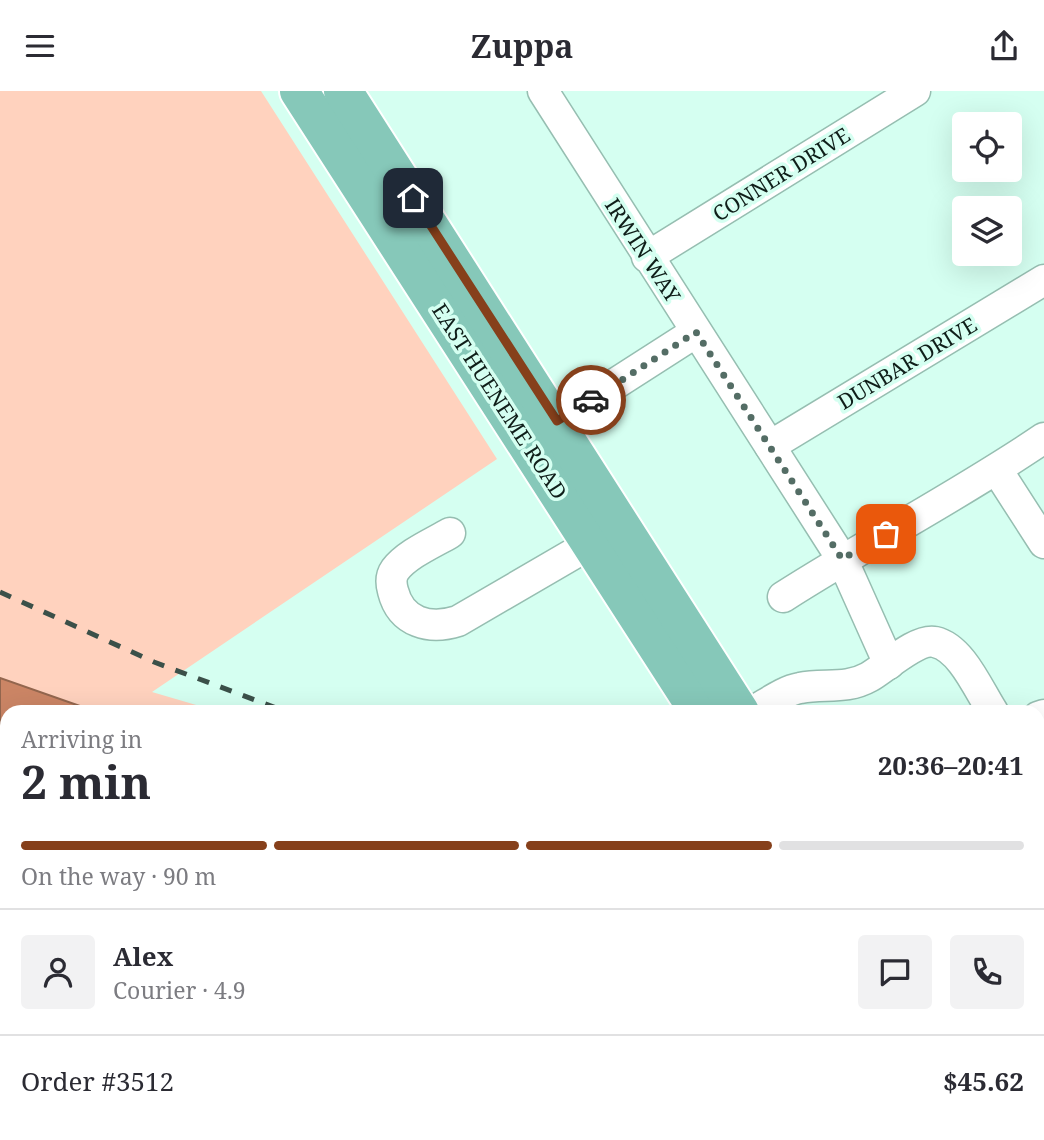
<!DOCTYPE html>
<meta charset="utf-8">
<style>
:root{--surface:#fff;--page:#f2f2f3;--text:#2b2b33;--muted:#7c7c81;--line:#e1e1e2;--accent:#86401b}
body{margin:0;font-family:"Noto Serif",serif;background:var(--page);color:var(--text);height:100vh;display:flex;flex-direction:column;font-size:26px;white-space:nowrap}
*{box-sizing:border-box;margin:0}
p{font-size:23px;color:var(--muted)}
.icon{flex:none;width:38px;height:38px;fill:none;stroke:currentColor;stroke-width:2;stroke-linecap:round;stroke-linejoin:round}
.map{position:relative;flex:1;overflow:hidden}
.side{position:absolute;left:0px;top:614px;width:1045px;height:436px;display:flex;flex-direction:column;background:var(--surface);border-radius:21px 21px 0 0;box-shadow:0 7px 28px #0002}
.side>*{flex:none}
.buttons{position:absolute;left:952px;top:21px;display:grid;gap:14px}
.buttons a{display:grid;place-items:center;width:70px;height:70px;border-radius:7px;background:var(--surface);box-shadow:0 7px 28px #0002;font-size:35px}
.pin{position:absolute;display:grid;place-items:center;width:60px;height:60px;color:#fff;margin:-30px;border-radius:14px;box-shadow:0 4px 10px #0006}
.courier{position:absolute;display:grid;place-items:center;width:70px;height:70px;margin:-35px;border:5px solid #86401b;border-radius:50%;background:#fff;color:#222;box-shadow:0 2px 9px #0007}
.head em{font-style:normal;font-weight:700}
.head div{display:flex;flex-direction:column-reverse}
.head{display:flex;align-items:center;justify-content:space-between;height:119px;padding:0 21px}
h1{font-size:46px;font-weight:700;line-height:52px}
.bar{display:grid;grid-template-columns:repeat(4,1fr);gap:10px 7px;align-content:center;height:84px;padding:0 21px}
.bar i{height:9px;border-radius:5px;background:var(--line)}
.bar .current{background:var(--accent)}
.bar p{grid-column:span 4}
.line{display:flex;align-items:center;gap:18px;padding:0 21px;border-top:2px solid var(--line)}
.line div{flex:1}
.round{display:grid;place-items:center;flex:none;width:74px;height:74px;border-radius:7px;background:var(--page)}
header{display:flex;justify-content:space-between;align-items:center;height:91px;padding:0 21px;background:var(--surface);font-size:32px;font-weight:700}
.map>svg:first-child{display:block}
.built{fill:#c2f4e4}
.green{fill:#ffd2be}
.water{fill:#cb8565;stroke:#93664e;stroke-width:2}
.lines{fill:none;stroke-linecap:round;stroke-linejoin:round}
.stream{stroke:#93664e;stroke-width:6}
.building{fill:#6eccb2;stroke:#50766a;stroke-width:2}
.minor-casing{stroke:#96beb1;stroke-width:33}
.major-casing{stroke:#fff;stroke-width:42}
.minor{stroke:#fff;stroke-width:30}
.major{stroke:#86c8b9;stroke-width:38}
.rail{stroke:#3b5049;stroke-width:5;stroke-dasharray:12 12;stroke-linecap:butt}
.done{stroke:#546d65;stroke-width:7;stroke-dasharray:0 12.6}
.route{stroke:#86401b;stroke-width:9}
.labels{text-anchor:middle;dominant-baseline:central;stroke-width:7;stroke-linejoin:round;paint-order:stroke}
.street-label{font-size:21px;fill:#0f1e19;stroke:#d5fff1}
</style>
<header><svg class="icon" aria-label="menu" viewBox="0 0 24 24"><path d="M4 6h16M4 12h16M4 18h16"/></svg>Zuppa<svg class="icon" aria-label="share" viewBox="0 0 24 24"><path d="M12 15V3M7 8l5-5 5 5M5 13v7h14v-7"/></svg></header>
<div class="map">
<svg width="1044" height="1049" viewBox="0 0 1044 1049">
<rect width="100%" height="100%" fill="#d5fff1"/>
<path class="built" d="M 7,998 L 7,1043 L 914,1043 L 917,1049 L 0,1049 L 0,1002 Z"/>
<path class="green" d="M 0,0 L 261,0 L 497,368 L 152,601 L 220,621 L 7,621 L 7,961 L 0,966 Z"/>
<path class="water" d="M 0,587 L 97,621 L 7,621 L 7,639 L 0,636 Z"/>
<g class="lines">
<path class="stream" d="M 1038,899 L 1044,900"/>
</g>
<path class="building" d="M 685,1043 L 802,1043 L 805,1049 L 689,1049 Z"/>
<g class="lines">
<g class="minor-casing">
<g id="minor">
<path d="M 543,0 L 842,468 L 889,573"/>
<path d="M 647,166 L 915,0"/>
<path d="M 537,343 L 696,241"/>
<path d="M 770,355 L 1044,189"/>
<path d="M 997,379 L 1044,452"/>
<path d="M 450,442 C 433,452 407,463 395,479 C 390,486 391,493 393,500 C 401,532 430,539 458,530 L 592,452"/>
<path d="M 783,506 C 869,451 960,404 1044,347"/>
<path d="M 752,621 C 767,613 783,600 800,597 C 824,592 846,599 869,586 C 885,577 917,547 935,551 C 962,557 979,600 993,621"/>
<path d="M 1038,626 L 1044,624"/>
<path d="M 654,1043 L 657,1049"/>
<path d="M 845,1043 L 849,1049"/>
<path d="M 71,1049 L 73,1049"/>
<path d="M 917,1049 L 927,1043"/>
</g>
</g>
<g class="major-casing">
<g id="major">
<path d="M 299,0 L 699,621"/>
<path d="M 343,0 L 740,621"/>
<path d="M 958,1043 L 961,1049"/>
<path d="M 1005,1043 L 1009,1049"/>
</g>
</g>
<use href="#minor" class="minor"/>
<use href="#major" class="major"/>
<g class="rail">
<path d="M 0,501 L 154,571 L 287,621"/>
<path d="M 1038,770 L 1044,771"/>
<path d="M 0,1002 L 7,998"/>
</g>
</g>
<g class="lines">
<path class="done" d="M 591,309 L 696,241 L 842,468 L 886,443"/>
<path class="route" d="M 413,107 L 557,330 L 591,309"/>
</g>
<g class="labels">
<g class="street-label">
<text transform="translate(781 83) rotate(-32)">CONNER DRIVE</text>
<text transform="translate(643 159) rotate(57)">IRWIN WAY</text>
<text transform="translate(907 272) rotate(-31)">DUNBAR DRIVE</text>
<text transform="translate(500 310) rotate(57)">EAST HUENEME ROAD</text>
</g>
</g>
</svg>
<div class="buttons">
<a><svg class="icon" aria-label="locate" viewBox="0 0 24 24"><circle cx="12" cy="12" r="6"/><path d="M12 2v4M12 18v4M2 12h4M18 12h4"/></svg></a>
<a><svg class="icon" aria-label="layers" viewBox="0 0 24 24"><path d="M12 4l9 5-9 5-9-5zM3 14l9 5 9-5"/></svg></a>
</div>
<div class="pin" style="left:886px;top:443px;background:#ea580c"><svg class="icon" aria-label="bag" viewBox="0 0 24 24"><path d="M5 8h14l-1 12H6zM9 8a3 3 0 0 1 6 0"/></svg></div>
<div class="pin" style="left:413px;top:107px;background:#1f2937"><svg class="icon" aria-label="home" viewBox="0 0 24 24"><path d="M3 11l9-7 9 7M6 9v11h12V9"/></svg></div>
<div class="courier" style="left:591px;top:309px"><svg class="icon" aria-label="car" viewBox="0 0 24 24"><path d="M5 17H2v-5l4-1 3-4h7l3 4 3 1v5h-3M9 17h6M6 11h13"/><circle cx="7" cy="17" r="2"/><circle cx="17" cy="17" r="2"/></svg></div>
<section class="side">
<div class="head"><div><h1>2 min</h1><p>Arriving in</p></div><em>20:36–20:41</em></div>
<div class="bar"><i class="current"></i><i class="current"></i><i class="current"></i><i></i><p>On the way · 90 m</p></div>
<div class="line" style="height:126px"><a class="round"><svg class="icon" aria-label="person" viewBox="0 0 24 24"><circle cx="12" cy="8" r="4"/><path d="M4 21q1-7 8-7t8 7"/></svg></a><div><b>Alex</b><p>Courier · 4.9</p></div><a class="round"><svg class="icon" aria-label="chat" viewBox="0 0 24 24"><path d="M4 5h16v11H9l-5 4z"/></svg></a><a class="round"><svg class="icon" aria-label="phone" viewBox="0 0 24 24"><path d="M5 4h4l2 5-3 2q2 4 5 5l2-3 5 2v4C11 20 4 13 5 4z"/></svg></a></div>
<div class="line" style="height:91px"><div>Order #3512</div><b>$45.62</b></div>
</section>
</div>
